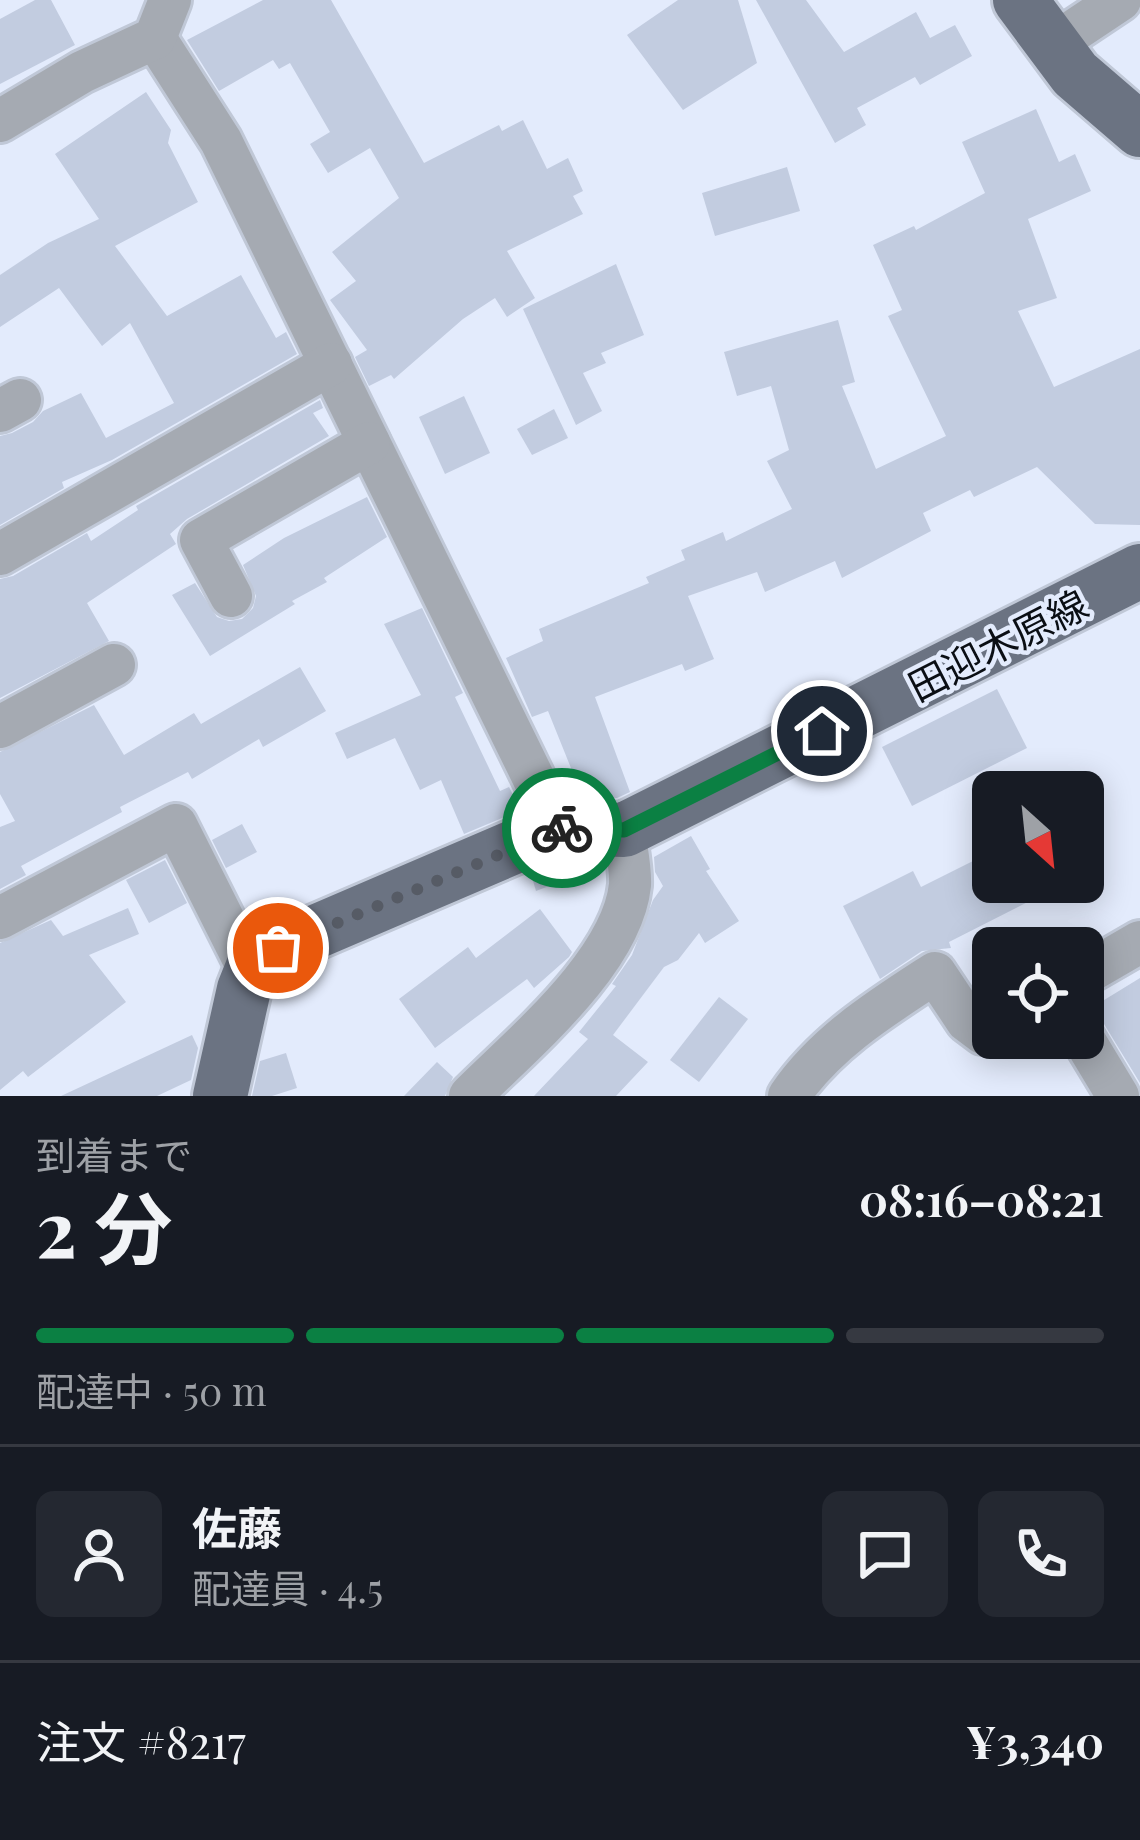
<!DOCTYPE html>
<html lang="ja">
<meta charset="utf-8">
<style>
:root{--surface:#171b24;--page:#242831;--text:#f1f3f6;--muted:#9ea1a6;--line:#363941;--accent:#0b8043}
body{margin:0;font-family:"Playfair Display","Noto Sans JP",serif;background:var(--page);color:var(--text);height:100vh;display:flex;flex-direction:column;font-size:45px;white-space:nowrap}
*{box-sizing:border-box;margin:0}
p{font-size:39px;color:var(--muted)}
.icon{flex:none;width:66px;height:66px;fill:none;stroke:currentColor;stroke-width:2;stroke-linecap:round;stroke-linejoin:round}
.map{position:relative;height:1096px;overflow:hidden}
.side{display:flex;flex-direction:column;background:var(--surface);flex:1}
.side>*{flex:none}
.needle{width:78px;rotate:153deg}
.fabs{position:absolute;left:972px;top:771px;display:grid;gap:24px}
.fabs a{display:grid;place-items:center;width:132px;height:132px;border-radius:18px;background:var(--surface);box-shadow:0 6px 30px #0003;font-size:60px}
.pin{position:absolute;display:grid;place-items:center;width:102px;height:102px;color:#fff;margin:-51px;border:6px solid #fff;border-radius:50%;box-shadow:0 3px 12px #0007}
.courier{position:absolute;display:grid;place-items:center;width:120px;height:120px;margin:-60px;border:9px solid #0b8043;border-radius:50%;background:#fff;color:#222;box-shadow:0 3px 15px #0007}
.head em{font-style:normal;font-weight:700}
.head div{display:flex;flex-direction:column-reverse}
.head{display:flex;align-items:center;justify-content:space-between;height:204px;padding:0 36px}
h1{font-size:78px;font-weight:700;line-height:90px}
.bar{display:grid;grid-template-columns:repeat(4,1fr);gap:18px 12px;align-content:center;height:144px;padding:0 36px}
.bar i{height:15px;border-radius:9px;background:var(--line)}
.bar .active{background:var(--accent)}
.bar p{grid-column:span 4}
.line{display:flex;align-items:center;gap:30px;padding:0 36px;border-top:3px solid var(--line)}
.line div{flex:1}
.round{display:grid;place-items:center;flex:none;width:126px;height:126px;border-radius:18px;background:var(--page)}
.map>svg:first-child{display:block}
.building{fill:#c2cce0}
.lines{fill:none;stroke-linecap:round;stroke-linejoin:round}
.minor-casing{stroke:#c0c8d7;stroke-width:48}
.major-casing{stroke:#c0c8d7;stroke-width:60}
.minor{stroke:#a5aab2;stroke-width:42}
.major{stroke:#6b7382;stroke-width:54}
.done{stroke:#565b65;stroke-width:12;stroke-dasharray:0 21.6}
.route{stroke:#0b8043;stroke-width:15}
.labels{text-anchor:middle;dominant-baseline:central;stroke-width:9;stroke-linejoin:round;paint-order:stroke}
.street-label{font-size:39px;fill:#0a0e14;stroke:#e3ebfc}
</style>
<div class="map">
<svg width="1140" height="1096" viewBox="0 0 1140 1096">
<rect width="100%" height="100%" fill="#e3ebfc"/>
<g class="building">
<path d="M 35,0 L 51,0 L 75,45 L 0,84 L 0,19 Z"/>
<path d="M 263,0 L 331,0 L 424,163 L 499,125 L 502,131 L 523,120 L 547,169 L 568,158 L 583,191 L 573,196 L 583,214 L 507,251 L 535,298 L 507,317 L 495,298 L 463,319 L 394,379 L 391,375 L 369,386 L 355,357 L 367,350 L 330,300 L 356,281 L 332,252 L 399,198 L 370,148 L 328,173 L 310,144 L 330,132 L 290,63 L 279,69 L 273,60 L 219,91 L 187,40 Z"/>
<path d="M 678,0 L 738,0 L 757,63 L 683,110 L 627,35 Z"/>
<path d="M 756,0 L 806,0 L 844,52 L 916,12 L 930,38 L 955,25 L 972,56 L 920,85 L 915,77 L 857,108 L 866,125 L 835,143 Z"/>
<path d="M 146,92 L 171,130 L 168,143 L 198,202 L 115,246 L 167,316 L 241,275 L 276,338 L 286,332 L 297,354 L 112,460 L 62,482 L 64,488 L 0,525 L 0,436 L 12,433 L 33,422 L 43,411 L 81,393 L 106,438 L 174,403 L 130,323 L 102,346 L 59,288 L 0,327 L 0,275 L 48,243 L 99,219 L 55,154 Z"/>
<path d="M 1036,109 L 1059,162 L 1075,154 L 1091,191 L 1028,219 L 1057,298 L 1018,311 L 1054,387 L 1140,349 L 1140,525 L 1095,524 L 1037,467 L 974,497 L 970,490 L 923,513 L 931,531 L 842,578 L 835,561 L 765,592 L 757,572 L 688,596 L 714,659 L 685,671 L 682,664 L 595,697 L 630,792 L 617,798 L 571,797 L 564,782 L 575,778 L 548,711 L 532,717 L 506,658 L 543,641 L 539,629 L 649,583 L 646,577 L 685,560 L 681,550 L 723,532 L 726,541 L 792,509 L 767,461 L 789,450 L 771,386 L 737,396 L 724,352 L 838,320 L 855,382 L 842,386 L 876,469 L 946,436 L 888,316 L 902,310 L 873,245 L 914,226 L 916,230 L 985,193 L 962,142 Z"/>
<path d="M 787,167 L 800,211 L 715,236 L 702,193 Z"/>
<path d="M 616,264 L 644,335 L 601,353 L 606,363 L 583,373 L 602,411 L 576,425 L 523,309 Z"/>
<path d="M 464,396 L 490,453 L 445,474 L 419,417 Z"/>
<path d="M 320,400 L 323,408 L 313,413 L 329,436 L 187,519 L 170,534 L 176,544 L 87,603 L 109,641 L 0,698 L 0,579 L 13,576 L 87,533 L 91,541 L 138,510 L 136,506 Z"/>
<path d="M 554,409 L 568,438 L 532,455 L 517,429 Z"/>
<path d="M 367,497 L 387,537 L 324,578 L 327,582 L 292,601 L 295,604 L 210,656 L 172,595 L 195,583 L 217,617 L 229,621 L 242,619 L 253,608 L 256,596 L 243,565 L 284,538 Z"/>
<path d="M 422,608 L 463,693 L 455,697 L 500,791 L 509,787 L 521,810 L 464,834 L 441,780 L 420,790 L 395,738 L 347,759 L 335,733 L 421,695 L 384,624 Z"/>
<path d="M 300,667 L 326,711 L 263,747 L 259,739 L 192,779 L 188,772 L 120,807 L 122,812 L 21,866 L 26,875 L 0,889 L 0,827 L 15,821 L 0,794 L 0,752 L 94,705 L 124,755 L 194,713 L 201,724 Z"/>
<path d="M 997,689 L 1027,748 L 912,806 L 882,747 Z"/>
<path d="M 242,824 L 257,852 L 226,868 L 212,840 Z"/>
<path d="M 691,836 L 710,869 L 706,871 L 739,921 L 705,943 L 699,933 L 678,960 L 664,967 L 613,1035 L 648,1062 L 616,1096 L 534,1096 L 588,1039 L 579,1032 L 616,986 L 612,984 L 632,955 L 653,900 L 663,886 L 655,872 L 654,857 Z"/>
<path d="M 993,851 L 993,882 L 1067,882 L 949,942 L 951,948 L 922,951 L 880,979 L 843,906 L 913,871 L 921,887 Z"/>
<path d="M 165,860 L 187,903 L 149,923 L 126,880 Z"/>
<path d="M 563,860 L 570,878 L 536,891 L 531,874 Z"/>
<path d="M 128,908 L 139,934 L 89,955 L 126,1002 L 28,1077 L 23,1071 L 0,1090 L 0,943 L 51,920 L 63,936 Z"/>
<path d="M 540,909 L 572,952 L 569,957 L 534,988 L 527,979 L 435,1048 L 399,999 L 468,947 L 476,958 Z"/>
<path d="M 1140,978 L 1140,1083 L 1104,1024 L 1083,1013 Z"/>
<path d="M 719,997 L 748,1019 L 699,1082 L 670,1060 Z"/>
<path d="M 192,1035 L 198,1048 L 191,1080 L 157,1096 L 61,1096 Z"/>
<path d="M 286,1053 L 297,1088 L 272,1096 L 252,1096 L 260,1061 Z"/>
<path d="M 437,1062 L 453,1077 L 445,1096 L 404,1096 Z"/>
</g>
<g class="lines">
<g class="minor-casing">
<g id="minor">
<path d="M 155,38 L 221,141 L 558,828"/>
<path d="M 1051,46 L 1120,0"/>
<path d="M 0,121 L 82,72 L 155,38 L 170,0"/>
<path d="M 0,411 L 20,400"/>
<path d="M 0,554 L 331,364"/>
<path d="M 231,596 L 201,540 L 369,443"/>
<path d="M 0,727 L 114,665"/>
<path d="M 0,918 L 176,825 L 250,972"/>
<path d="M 1083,975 L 1140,942"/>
<path d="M 1083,1038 L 1118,1096"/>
<path d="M 470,1096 C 522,1044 622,962 630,885 C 631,868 626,847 624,830"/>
<path d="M 789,1096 C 826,1042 881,1008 935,973 L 967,1021 L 983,1033 L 993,1027"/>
</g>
</g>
<g class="major-casing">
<g id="major">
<path d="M 1020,0 L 1075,74 L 1140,130"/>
<path d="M 220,1096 L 244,989 L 254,964 L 278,948 L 558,828 L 624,830 L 1140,571"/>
</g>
</g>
<use href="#minor" class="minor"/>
<use href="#major" class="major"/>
</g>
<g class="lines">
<path class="done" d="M 278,948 L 562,828"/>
<path class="route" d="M 562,828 L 624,830 L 822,731"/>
</g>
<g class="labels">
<g class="street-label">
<text transform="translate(997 644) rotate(-27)">田迎木原線</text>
</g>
</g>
</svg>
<div class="fabs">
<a><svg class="needle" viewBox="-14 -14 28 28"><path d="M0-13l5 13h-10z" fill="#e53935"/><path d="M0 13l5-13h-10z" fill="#9ea1a6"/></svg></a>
<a><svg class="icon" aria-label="locate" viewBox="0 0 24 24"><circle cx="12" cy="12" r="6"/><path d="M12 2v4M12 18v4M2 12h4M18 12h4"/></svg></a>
</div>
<div class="pin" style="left:278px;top:948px;background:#ea580c"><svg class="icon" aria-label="bag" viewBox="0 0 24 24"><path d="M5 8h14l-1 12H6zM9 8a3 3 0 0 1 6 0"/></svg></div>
<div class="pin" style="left:822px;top:731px;background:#1f2937"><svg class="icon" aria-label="home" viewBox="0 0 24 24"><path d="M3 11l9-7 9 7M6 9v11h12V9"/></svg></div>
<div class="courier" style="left:562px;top:828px"><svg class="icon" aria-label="bike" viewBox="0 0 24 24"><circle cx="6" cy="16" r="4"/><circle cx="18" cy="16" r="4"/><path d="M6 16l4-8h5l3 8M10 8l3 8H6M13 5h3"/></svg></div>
</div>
<section class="side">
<div class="head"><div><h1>2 分</h1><p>到着まで</p></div><em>08:16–08:21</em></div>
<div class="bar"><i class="active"></i><i class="active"></i><i class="active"></i><i></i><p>配達中 · 50 m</p></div>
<div class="line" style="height:216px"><a class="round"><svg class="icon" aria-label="person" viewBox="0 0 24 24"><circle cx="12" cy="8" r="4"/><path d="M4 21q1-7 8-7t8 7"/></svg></a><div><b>佐藤</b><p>配達員 · 4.5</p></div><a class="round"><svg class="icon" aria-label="chat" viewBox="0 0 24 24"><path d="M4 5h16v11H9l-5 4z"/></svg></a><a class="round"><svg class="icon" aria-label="phone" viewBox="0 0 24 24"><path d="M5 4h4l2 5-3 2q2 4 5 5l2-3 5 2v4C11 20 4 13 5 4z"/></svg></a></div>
<div class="line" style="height:156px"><div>注文 #8217</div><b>¥3,340</b></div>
</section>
